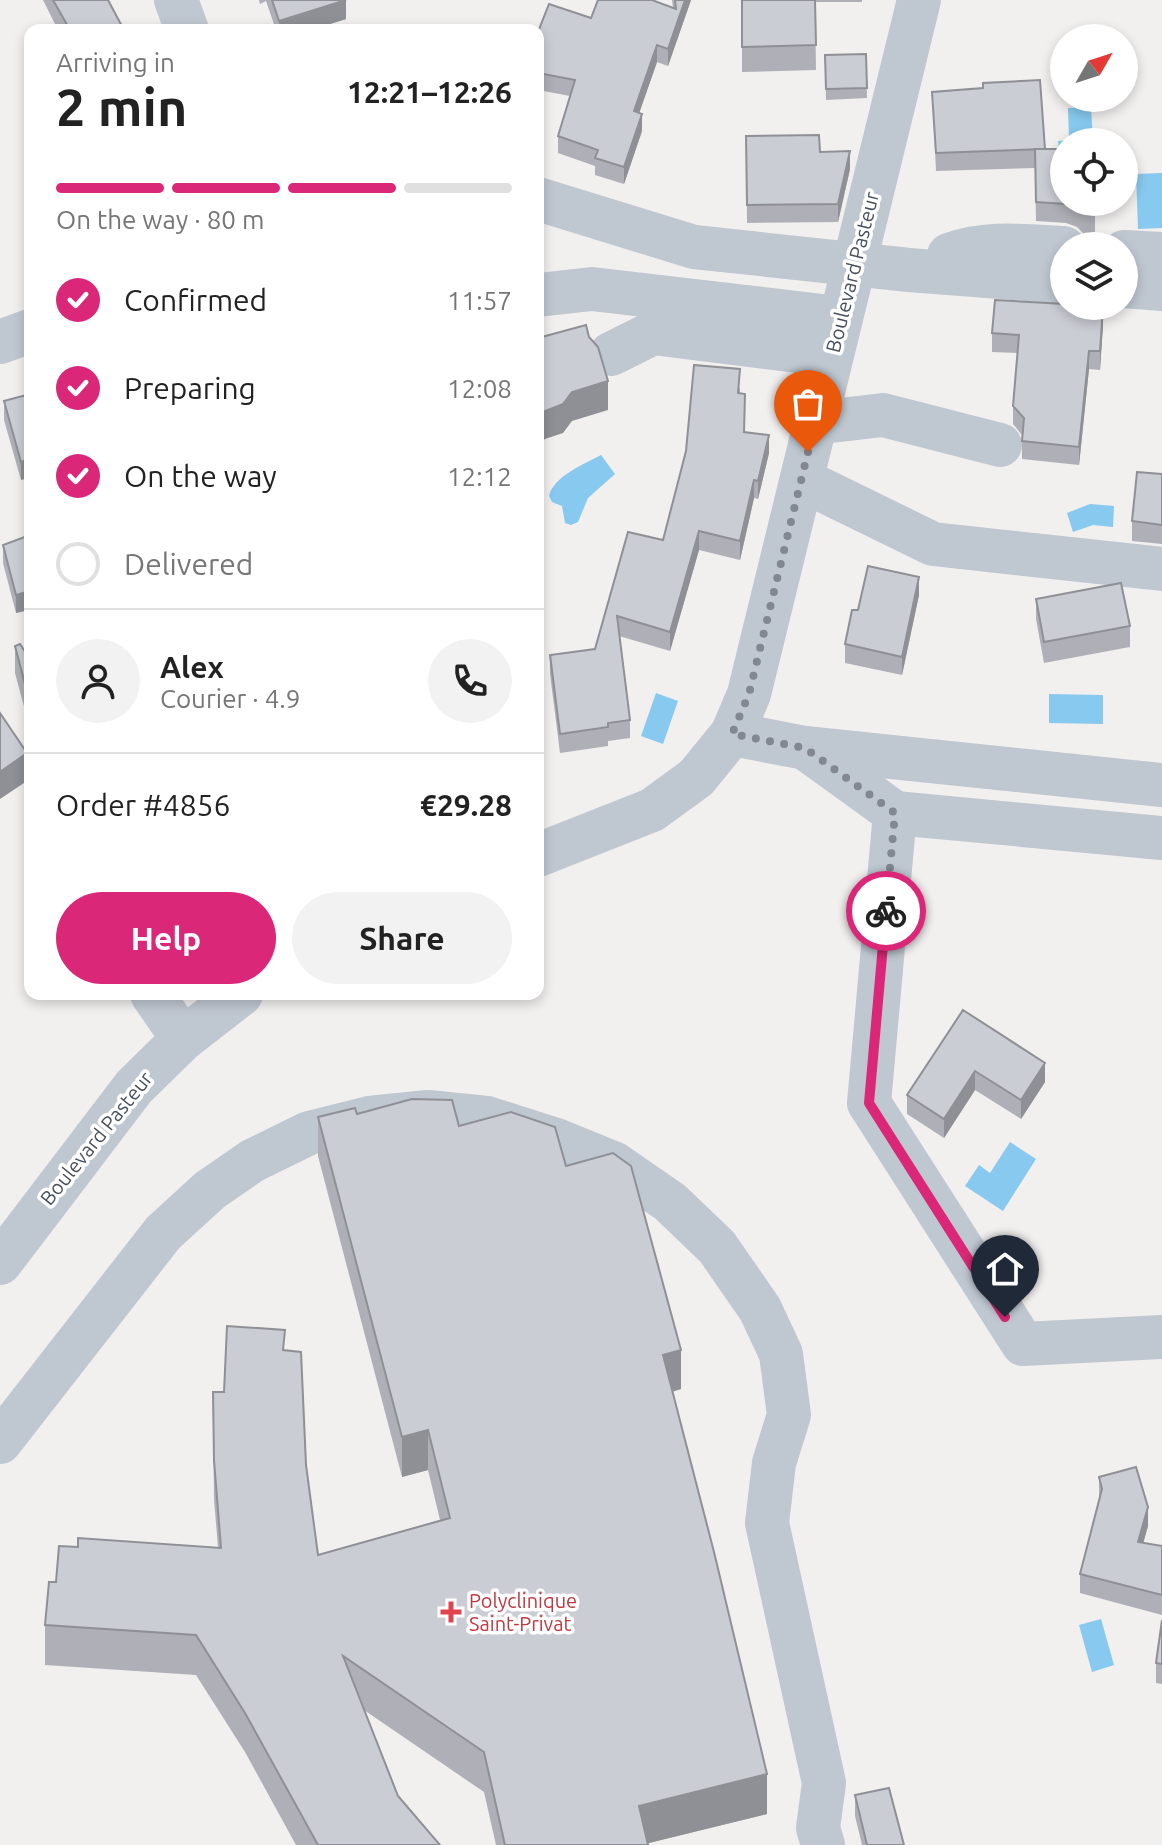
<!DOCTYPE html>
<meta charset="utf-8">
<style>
:root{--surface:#fff;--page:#f2f2f2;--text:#222;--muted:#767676;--line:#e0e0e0;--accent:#db2777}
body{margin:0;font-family:Ubuntu,sans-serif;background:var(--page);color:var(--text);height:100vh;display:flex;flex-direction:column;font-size:30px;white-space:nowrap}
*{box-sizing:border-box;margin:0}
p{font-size:26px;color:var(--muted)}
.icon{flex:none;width:44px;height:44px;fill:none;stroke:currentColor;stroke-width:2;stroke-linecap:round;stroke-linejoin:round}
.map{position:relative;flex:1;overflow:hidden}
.sheet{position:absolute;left:24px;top:24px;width:520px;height:976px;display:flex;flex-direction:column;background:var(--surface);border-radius:16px;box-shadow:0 4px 12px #0003}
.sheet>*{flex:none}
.needle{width:52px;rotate:51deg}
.tools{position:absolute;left:1050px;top:24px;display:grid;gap:16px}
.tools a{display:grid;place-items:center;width:88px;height:88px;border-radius:50%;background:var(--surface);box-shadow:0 4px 12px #0003;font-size:40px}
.pin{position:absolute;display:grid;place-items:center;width:68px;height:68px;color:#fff;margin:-82px -34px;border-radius:50% 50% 50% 0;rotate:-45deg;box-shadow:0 0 8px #0007}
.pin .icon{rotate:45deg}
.courier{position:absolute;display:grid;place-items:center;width:80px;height:80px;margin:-40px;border:6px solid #db2777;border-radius:50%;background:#fff;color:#222;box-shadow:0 2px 10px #0007}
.summary em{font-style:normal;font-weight:700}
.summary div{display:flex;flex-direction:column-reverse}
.summary{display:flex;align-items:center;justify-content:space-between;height:136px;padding:0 32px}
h1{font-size:52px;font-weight:700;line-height:60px}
.bar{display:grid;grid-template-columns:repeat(4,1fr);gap:12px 8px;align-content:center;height:96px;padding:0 32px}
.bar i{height:10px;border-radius:6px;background:var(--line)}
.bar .active{background:var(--accent)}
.bar p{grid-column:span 4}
.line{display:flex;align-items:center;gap:20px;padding:0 32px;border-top:2px solid var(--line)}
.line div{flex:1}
.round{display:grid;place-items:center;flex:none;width:84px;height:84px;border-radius:42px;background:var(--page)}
ol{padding:0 32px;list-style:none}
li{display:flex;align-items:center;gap:24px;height:88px}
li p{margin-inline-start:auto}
li .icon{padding:8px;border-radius:50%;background:var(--accent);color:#fff;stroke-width:4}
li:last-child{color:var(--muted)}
li i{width:44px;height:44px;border:4px solid var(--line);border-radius:50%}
.primary-button{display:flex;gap:16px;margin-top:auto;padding:16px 32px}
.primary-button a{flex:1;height:92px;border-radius:48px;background:var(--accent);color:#fff;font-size:32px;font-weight:700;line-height:92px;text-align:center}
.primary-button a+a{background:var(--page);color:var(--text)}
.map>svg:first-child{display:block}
.water{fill:#87c9ef}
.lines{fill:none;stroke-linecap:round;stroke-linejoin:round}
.minor{stroke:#bfc7d1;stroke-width:44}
.wall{fill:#afb0b7}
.shaded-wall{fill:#8e9095}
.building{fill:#cbcdd5;stroke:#8e9095;stroke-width:2}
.done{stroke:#828790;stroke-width:8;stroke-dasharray:0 14.4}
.route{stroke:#db2777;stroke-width:10}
.health-dot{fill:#e0444e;stroke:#fff;stroke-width:3}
.labels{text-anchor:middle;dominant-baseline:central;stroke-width:7;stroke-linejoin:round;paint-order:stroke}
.street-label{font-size:20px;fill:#464f5d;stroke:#fff}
.health-label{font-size:20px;fill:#be3a42;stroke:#fff;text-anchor:start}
</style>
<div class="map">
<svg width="1162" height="1845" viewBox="0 0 1162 1845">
<rect width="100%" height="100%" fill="#f2efef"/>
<g class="water">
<path d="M 1091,107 L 1093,142 L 1064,142 L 1064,149 L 1059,150 L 1058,141 L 1069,140 L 1068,108 Z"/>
<path d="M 1162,173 L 1162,228 L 1138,229 L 1136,174 Z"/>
<path d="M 601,455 L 615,474 L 588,498 L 578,522 L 571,525 L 565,523 L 562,506 L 552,502 L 549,496 C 554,476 584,464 601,455 Z"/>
<path d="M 1090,504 L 1114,506 L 1113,527 L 1093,525 L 1073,532 L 1067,513 Z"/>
<path d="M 656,693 L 678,701 L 663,744 L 641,736 Z"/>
<path d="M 1049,694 L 1103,695 L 1103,724 L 1049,723 Z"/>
<path d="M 1010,1142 L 1036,1159 L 1003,1211 L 965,1186 L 979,1165 L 990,1173 Z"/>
<path d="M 1101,1619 L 1114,1665 L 1092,1672 L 1079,1625 Z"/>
</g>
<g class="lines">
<g class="minor">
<path d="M 176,0 L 187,30"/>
<path d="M 538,199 L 694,247 L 909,270 L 1064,282"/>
<path d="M 1124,252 L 1162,254"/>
<path d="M 949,255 C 984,241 1026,246 1064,248"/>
<path d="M 1124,286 L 1162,289"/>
<path d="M 538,295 L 592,289 L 839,318"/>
<path d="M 0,342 L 30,331"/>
<path d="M 611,354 L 653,333 L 831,355"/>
<path d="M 814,423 L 883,415 L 1000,445"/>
<path d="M 802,480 L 933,544 L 1162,569"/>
<path d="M 732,734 L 805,748 L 1162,785"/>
<path d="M 805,748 L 895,813 L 869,1103 L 1023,1344 L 1162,1337"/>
<path d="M 895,813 L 1162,838"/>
<path d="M 538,855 L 652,810 L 696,778 L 732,734 L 749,694 L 919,0"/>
<path d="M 152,994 L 183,1039"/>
<path d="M 0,1263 L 134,1087 L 183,1039 L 241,994"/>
<path d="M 0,1442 L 163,1233 L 210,1190 L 252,1161 L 309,1133 L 369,1118 L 428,1112 L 487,1118 L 556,1140 L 615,1164 L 670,1202 L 717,1247 L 760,1309 L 781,1354 L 789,1415 L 774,1463 L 767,1523 L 824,1783 L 818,1828 L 823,1845"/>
</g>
</g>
<g class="wall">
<path d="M 43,0 L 108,0 L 124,30 L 58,30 Z"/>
<path d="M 259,0 L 346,0 L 346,19 L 311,30 L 276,30 L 266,1 L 260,4 Z"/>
<path d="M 672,0 L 691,0 L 668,66 L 657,62 L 639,113 L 642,131 L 624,184 L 595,175 L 595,166 L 558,153 L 558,136 L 570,96 L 538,90 L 538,32 L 591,18 L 673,8 Z"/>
<path d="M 742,0 L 862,0 L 862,2 L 815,2 L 816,70 L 742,72 Z"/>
<path d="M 866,54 L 867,98 L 826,100 L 825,55 Z"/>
<path d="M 932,92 L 1045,149 L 1095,202 L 1095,235 L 1084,234 L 1077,227 L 1066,223 L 1036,221 L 1035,168 L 936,171 Z"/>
<path d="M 746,136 L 820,152 L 850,169 L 838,222 L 747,223 Z"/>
<path d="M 1103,325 L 1100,370 L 1089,369 L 1079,465 L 1022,459 L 1022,435 L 1013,424 L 1013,406 L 1018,353 L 992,352 L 992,333 Z"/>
<path d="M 740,387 L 740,393 L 745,432 L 769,453 L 758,499 L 754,498 L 740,560 L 699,550 L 670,651 L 619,636 L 630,720 L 630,738 L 608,741 L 608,746 L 560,753 L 550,674 L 550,655 L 595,649 L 663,540 Z"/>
<path d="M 30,394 L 21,480 L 4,420 L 4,401 Z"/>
<path d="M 1162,474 L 1162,544 L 1132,541 L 1132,521 Z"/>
<path d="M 30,535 L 16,613 L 3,563 L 3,545 Z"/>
<path d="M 919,595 L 902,675 L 845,663 L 845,644 L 858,610 Z"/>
<path d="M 1036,599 L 1130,626 L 1130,647 L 1044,663 L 1036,619 Z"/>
<path d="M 15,646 L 30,659 L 30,729 L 15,673 Z"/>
<path d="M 963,1010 L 1045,1082 L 1021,1119 L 975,1090 L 944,1138 L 907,1114 L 907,1095 Z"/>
<path d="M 357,1114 L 459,1126 L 566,1166 L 681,1389 L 672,1392 L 767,1814 L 648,1843 L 648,1845 L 496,1845 L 484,1792 L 364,1710 L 398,1796 L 440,1845 L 296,1845 L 245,1752 L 196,1675 L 45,1665 L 45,1625 L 56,1582 L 218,1547 L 214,1500 L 213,1392 L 224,1392 L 285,1350 L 306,1465 L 318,1555 L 440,1520 L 428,1470 L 402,1477 L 318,1156 L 318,1117 Z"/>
<path d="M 1099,1477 L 1148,1526 L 1143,1543 L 1162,1546 L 1162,1615 L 1080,1593 L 1080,1574 L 1099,1498 Z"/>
<path d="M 1162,1620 L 1162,1684 L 1156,1683 L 1156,1663 Z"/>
<path d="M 855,1795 L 904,1845 L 862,1845 L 855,1816 Z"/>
</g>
<g class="shaded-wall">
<path d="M 346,0 L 346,19 L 311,30 L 279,30 L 279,21 Z"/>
<path d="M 685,0 L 691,0 L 668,66 L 668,49 Z"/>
<path d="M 657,45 L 657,62 L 634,128 L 634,111 Z"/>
<path d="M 642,114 L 642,131 L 624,184 L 624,167 Z"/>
<path d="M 850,151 L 850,169 L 838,222 L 838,204 Z"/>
<path d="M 1103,307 L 1103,325 L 1100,370 L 1100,351 Z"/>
<path d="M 1089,351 L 1089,369 L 1079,465 L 1079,447 Z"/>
<path d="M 608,381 L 608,410 L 572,421 L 563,433 L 545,439 L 538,446 L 538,417 L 545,411 L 572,392 Z"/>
<path d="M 769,435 L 769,453 L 758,499 L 758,481 Z"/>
<path d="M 30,459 L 30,478 L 21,480 L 21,462 Z"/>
<path d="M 754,480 L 754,498 L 740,560 L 740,541 Z"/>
<path d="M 699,531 L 699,550 L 670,651 L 670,632 Z"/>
<path d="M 919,577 L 919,595 L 902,675 L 902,657 Z"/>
<path d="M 30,591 L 30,610 L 16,613 L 16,595 Z"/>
<path d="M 27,753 L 27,781 L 0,799 L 0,772 Z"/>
<path d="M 1045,1063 L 1045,1082 L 1021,1119 L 1021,1100 Z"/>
<path d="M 975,1071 L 975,1090 L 944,1138 L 944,1119 Z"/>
<path d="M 681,1350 L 681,1389 L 663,1394 L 663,1355 Z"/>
<path d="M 428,1430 L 428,1470 L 402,1477 L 402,1437 Z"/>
<path d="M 1148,1507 L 1148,1526 L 1138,1562 L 1138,1542 Z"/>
<path d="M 767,1774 L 767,1814 L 641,1845 L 639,1806 Z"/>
</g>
<g class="building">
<path d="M 53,0 L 108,0 L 124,30 L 70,30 Z"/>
<path d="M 272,0 L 346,0 L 279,21 Z"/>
<path d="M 598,0 L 652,0 L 676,9 L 675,0 L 685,0 L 668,49 L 657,45 L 634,111 L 642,114 L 624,167 L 595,158 L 598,150 L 558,136 L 575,80 L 538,73 L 538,32 L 549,4 L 591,18 Z"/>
<path d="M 742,0 L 815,0 L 816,45 L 742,47 Z"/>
<path d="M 866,54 L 867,88 L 826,89 L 825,55 Z"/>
<path d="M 1040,80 L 1045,149 L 936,153 L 932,92 L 983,88 L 983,83 Z"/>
<path d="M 819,135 L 820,152 L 850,151 L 838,204 L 747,205 L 746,136 Z"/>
<path d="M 1035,149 L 1064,149 L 1064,202 L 1095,202 L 1095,215 L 1084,214 L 1077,207 L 1066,204 L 1036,202 Z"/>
<path d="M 995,300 L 1064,304 L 1064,306 L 1103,307 L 1100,351 L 1089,351 L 1079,447 L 1022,441 L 1024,418 L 1013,406 L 1019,335 L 992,333 Z"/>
<path d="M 586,325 L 589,337 L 598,347 L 608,381 L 572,392 L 563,404 L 545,411 L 538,417 L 538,338 Z"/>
<path d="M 694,365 L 740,369 L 738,393 L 745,394 L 744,432 L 769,435 L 758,481 L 754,480 L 740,541 L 699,531 L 670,632 L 617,616 L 630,720 L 608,723 L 608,727 L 560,734 L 550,655 L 595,649 L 628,532 L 663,540 L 686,451 Z"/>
<path d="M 30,394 L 30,459 L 21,462 L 4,401 Z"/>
<path d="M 1137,472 L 1162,474 L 1162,525 L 1132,521 Z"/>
<path d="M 30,535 L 30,591 L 16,595 L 3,545 Z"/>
<path d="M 868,566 L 919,577 L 902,657 L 845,644 L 852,610 L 858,610 Z"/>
<path d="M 1121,583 L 1130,626 L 1044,642 L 1036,599 Z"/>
<path d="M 20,644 L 30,659 L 30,703 L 15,646 Z"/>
<path d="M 0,713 L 27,753 L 0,772 Z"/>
<path d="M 963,1010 L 1045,1063 L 1021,1100 L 975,1071 L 944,1119 L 907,1095 Z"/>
<path d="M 412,1099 L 452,1100 L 459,1126 L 511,1112 L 555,1127 L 566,1166 L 613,1153 L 631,1166 L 681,1350 L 663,1355 L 714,1552 L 767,1774 L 639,1806 L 648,1845 L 505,1845 L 484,1752 L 343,1656 L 398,1796 L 440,1845 L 318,1845 L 245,1713 L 196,1635 L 45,1625 L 49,1582 L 56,1582 L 59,1546 L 78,1547 L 78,1538 L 221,1548 L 214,1460 L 213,1392 L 224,1392 L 227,1326 L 285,1330 L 283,1350 L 301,1352 L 306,1465 L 318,1555 L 450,1518 L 428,1430 L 402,1437 L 318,1117 L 355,1108 L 357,1114 Z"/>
<path d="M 1136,1467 L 1148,1507 L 1138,1542 L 1162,1546 L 1162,1595 L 1080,1574 L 1102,1489 L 1099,1477 Z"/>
<path d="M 1162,1620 L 1162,1664 L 1156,1663 Z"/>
<path d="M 889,1788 L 904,1845 L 867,1845 L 855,1795 Z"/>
</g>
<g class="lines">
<path class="done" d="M 808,452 L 749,694 L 732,734 L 805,748 L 895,813 L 886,911"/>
<path class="route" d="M 886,911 L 869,1103 L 1005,1317"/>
</g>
<path class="health-dot" d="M447 1600h8v8h8v8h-8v8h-8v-8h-8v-8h8z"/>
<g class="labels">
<g class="street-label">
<text transform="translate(852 272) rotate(-76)">Boulevard Pasteur</text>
<text transform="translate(96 1138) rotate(-51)">Boulevard Pasteur</text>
</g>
<g class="health-label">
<text x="469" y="1600">Polyclinique<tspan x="469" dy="23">Saint-Privat</tspan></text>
</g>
</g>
</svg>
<div class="tools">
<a><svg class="needle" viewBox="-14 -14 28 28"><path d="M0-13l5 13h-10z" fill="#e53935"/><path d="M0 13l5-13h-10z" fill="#767676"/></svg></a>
<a><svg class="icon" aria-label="locate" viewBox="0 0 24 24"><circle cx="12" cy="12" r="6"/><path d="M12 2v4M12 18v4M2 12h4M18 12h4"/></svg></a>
<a><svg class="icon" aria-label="layers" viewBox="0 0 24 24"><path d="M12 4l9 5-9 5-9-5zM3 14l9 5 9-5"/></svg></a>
</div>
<div class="pin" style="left:808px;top:452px;background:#ea580c"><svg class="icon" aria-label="bag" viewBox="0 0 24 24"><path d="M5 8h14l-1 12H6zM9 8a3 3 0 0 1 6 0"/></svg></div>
<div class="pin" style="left:1005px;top:1317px;background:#1f2937"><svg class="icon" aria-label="home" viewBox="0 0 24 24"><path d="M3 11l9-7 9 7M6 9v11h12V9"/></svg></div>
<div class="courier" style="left:886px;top:911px"><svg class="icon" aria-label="bike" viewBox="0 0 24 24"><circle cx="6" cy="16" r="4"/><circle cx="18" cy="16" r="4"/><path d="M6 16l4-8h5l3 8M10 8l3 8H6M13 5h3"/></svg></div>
<section class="sheet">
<div class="summary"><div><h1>2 min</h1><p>Arriving in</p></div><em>12:21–12:26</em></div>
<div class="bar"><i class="active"></i><i class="active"></i><i class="active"></i><i></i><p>On the way · 80 m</p></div>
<ol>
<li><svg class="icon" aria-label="check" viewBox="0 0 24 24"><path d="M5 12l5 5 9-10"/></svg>Confirmed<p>11:57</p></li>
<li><svg class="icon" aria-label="check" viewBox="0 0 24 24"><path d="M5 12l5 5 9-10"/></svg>Preparing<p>12:08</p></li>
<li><svg class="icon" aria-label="check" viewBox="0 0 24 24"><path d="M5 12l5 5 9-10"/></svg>On the way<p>12:12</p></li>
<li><i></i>Delivered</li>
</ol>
<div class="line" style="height:144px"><a class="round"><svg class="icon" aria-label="person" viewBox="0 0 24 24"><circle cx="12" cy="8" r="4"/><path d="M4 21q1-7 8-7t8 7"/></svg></a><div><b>Alex</b><p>Courier · 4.9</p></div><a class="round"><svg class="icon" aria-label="phone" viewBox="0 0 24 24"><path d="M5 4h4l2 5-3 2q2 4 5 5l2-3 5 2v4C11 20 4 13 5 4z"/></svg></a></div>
<div class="line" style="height:104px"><div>Order #4856</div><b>€29.28</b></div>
<div class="primary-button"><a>Help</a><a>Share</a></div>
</section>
</div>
